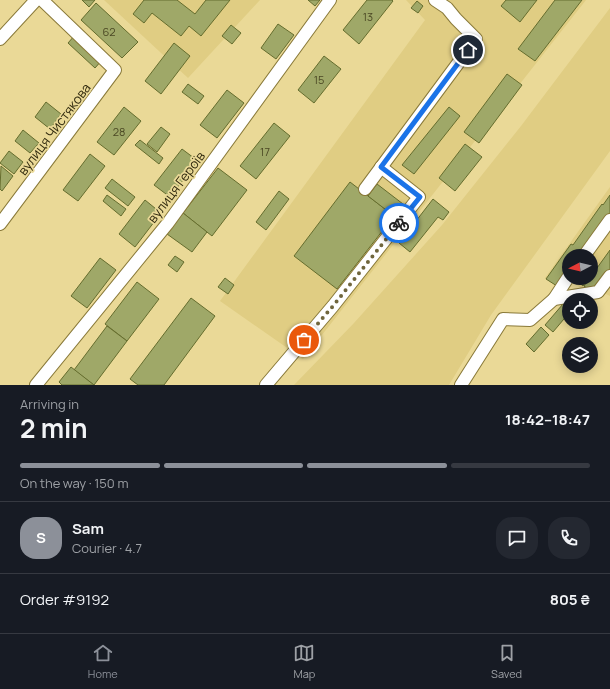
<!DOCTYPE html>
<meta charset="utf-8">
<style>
:root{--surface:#171b24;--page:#242831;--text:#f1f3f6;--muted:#9ea1a6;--line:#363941;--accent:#8c9099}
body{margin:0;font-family:Manrope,sans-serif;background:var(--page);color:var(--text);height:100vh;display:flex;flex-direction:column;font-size:15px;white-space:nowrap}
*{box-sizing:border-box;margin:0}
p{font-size:13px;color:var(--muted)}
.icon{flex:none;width:22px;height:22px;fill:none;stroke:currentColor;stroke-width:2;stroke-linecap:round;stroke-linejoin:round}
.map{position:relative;height:385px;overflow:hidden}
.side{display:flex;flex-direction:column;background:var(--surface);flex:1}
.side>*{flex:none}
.needle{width:26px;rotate:263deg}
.buttons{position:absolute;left:562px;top:249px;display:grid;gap:8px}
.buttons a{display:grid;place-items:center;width:36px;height:36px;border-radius:50%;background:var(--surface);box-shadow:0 2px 10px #0003;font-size:20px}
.pin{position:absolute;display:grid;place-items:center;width:34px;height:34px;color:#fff;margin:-17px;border:2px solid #fff;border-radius:50%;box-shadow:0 1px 4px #0007}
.courier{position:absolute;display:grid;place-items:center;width:40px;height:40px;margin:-20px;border:3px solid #1a73e8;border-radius:50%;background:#fff;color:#222;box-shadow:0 1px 5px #0007}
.headline em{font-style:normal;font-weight:700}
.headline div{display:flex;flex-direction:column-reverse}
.headline{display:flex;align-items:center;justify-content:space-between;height:68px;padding:0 20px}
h1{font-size:26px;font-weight:700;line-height:30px}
.bar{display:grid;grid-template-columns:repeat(4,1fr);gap:6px 4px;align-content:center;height:48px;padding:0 20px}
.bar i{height:5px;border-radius:3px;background:var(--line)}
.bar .current{background:var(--accent)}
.bar p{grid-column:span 4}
.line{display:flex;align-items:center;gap:10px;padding:0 20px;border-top:1px solid var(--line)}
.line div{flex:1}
.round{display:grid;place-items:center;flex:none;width:42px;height:42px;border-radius:16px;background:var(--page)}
.tabs{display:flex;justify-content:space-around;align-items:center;height:56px;border-top:1px solid var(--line);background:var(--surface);font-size:11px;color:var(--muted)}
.tabs a{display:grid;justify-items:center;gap:2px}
.tabs .current{color:var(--accent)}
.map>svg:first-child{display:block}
.built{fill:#e0cd83;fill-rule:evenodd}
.building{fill:#9fa868;stroke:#656d2e}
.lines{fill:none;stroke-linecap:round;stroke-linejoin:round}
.minor-casing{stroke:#897939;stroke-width:14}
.minor{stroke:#fff;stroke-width:12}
.done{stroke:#70663d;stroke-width:4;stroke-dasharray:0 7.2}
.route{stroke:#1a73e8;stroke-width:5}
.labels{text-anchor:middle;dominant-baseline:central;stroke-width:3.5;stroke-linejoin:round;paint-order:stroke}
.number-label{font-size:11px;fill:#4b4824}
.street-label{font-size:13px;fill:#2f280d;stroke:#ead997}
</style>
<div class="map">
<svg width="610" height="385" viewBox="0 0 610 385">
<rect width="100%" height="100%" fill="#ead997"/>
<g class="built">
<path d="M 104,0 L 260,0 L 188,78 Z"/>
<path d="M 406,0 L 586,0 L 303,359 L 220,301 L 425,20 Z"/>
<path d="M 610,8 L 610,151 L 491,315 L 449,385 L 294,385 L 354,323 L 442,225 L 521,126 Z"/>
<path d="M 610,187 L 610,296 L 604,293 L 591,296 L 572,281 L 564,292 L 545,278 ZM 569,256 L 591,256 L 591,278 L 569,278 Z"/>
</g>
<g class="building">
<path d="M 82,0 L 95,0 L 89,7 Z"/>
<path d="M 144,0 L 177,0 L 195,14 L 206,0 L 230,0 L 201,36 L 189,26 L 181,36 L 152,13 L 144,23 L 133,14 Z"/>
<path d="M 308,0 L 320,0 L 315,6 Z"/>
<path d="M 367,0 L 392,0 L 393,1 L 359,44 L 343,30 Z"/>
<path d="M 506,0 L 537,0 L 520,22 L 501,6 Z"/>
<path d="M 555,0 L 582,0 L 535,61 L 518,49 Z"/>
<path d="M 417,1 L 423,6 L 418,13 L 411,8 Z"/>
<path d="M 96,3 L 138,42 L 122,58 L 81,20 Z"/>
<path d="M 278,24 L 294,35 L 276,59 L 261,48 Z"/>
<path d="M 231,25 L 241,33 L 232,44 L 222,36 Z"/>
<path d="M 75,35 L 102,60 L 95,68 L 68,43 Z"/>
<path d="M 174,43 L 190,56 L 161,94 L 145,81 Z"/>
<path d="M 324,56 L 341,69 L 314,103 L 298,90 Z"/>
<path d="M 507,74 L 522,85 L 479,143 L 464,132 Z"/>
<path d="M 188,84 L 204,96 L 198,104 L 182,92 Z"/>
<path d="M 227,90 L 244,103 L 217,138 L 200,125 Z"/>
<path d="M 46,102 L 61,114 L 50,129 L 35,117 Z"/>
<path d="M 124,107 L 141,121 L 114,155 L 97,142 Z"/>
<path d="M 449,107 L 460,116 L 414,174 L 402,165 Z"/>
<path d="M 274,123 L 290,136 L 256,179 L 240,166 Z"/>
<path d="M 161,127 L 170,134 L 157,152 L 147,144 Z"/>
<path d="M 23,130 L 39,143 L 30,153 L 15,141 Z"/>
<path d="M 140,140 L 163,158 L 159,164 L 135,145 Z"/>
<path d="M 465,144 L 482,157 L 455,191 L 439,178 Z"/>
<path d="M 182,149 L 198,161 L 170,197 L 154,185 Z"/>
<path d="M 9,151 L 23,162 L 14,174 L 0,163 Z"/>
<path d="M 90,154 L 105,166 L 78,201 L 63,190 Z"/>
<path d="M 1,166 L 13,176 L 2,191 L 0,189 Z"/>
<path d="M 218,168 L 247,190 L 212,236 L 183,213 Z"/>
<path d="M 112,179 L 135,197 L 128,206 L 105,188 Z"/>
<path d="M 350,182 L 394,216 L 337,289 L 294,256 Z"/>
<path d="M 377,184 L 403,204 L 394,216 L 368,196 Z"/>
<path d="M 279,191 L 289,199 L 266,230 L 256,222 Z"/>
<path d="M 107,195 L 126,209 L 121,216 L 103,201 Z"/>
<path d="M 610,195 L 610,213 L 606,219 L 605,218 L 578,256 L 569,256 L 569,268 L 557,286 L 546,279 L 571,244 L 573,245 L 602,204 L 603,205 Z"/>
<path d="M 433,199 L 449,212 L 443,220 L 438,217 L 410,252 L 399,243 Z"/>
<path d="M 145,200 L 161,213 L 135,247 L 119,234 Z"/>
<path d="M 183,213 L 207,232 L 192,252 L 167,234 Z"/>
<path d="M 610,250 L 610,269 L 592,292 L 584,286 Z"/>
<path d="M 175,256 L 184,262 L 177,272 L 168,265 Z"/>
<path d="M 100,258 L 116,270 L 87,308 L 71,296 Z"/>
<path d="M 225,278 L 234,285 L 228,294 L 218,287 Z"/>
<path d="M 576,278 L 589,278 L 583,286 L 575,279 Z"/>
<path d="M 137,282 L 159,299 L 127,341 L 105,324 Z"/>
<path d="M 191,298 L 215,316 L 164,385 L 138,385 L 130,379 Z"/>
<path d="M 563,304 L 569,309 L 569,313 L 553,332 L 545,325 Z"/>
<path d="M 107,326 L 127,341 L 94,385 L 74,370 Z"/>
<path d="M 541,327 L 549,335 L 534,352 L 526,344 Z"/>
<path d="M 71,367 L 94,385 L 62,385 L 59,382 Z"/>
</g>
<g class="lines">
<g class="minor-casing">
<g id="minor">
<path d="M 0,39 L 36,0"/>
<path d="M 365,189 L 476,39 L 456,19 L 447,8 L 435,0"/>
<path d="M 0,224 L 115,70 L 42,0"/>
<path d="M 584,256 L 610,220"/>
<path d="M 554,299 L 569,276"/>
<path d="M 36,385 L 168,223 L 330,0"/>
<path d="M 266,385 L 333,306 L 419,197 L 381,167"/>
<path d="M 461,385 L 503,319 L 530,320 L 554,299 L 598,292 L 610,276"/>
</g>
</g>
<use href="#minor" class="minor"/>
</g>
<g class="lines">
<path class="done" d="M 304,340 L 333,306 L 399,223"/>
<path class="route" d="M 399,223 L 420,197 L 381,167 L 468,50"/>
</g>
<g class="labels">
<g class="number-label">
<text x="368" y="16">13</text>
<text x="109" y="31">62</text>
<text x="319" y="79">15</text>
<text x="119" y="131">28</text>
<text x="265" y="151">17</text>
</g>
<g class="street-label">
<text transform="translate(54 129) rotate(-53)">вулиця Чистякова</text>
<text transform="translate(176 187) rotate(-53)">вулиця Героїв</text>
</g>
</g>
</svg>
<div class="buttons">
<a><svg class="needle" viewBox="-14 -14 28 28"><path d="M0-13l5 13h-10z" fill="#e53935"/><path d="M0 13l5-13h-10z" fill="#9ea1a6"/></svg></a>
<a><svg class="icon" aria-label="locate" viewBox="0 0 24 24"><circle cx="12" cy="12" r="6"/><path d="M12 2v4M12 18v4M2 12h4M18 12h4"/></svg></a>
<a><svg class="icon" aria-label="layers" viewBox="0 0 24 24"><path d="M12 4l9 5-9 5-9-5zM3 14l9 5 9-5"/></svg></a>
</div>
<div class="pin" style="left:304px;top:340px;background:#ea580c"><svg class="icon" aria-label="bag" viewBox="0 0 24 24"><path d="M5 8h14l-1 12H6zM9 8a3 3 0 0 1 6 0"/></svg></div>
<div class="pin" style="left:468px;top:50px;background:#1f2937"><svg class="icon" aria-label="home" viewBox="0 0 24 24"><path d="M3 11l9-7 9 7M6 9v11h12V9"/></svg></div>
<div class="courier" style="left:399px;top:223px"><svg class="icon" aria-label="bike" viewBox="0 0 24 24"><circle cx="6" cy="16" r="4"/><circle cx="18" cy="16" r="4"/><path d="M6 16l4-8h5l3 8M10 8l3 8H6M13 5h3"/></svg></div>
</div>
<section class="side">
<div class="headline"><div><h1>2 min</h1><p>Arriving in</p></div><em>18:42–18:47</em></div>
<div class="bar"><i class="current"></i><i class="current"></i><i class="current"></i><i></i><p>On the way · 150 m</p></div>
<div class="line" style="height:72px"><b class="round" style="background:var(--accent);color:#fff">S</b><div><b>Sam</b><p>Courier · 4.7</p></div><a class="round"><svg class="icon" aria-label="chat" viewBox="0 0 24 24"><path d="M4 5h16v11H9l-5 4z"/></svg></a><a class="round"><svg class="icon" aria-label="phone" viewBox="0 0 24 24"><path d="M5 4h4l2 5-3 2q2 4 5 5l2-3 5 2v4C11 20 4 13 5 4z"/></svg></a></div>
<div class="line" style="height:52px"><div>Order #9192</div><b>805 ₴</b></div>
</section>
<nav class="tabs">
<a class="current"><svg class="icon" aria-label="home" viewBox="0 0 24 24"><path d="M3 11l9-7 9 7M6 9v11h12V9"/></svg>Home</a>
<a><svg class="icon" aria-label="map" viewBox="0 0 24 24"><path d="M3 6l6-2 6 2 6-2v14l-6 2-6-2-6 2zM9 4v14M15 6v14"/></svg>Map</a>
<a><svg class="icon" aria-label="saved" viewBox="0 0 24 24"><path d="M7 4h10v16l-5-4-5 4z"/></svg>Saved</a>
</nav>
